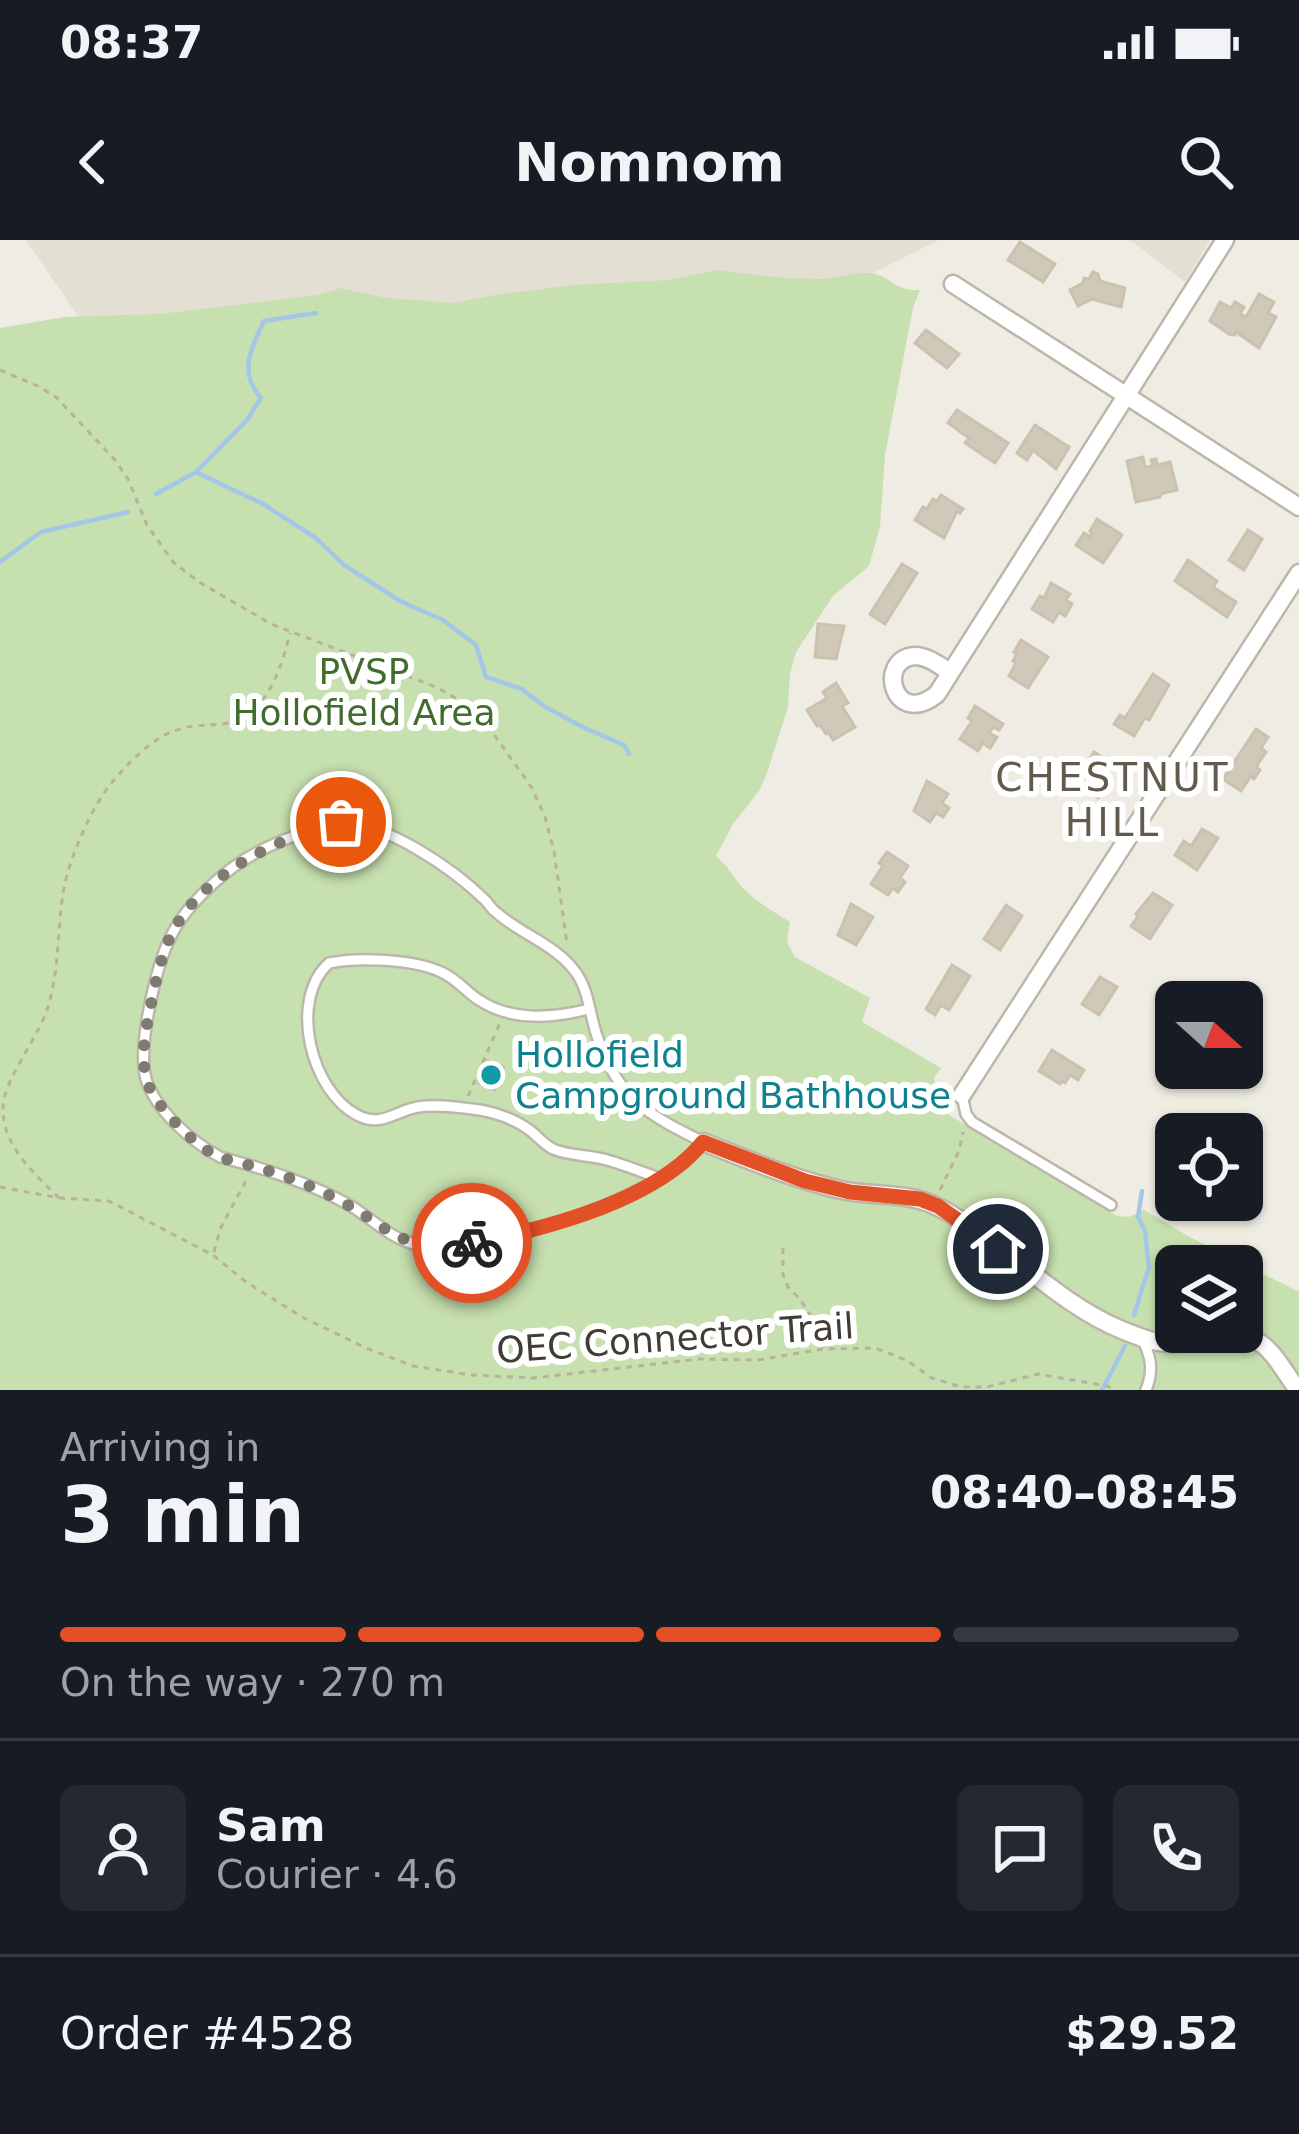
<!DOCTYPE html>
<meta charset="utf-8">
<style>
:root{--surface:#171b24;--page:#242831;--text:#f1f3f6;--muted:#9ea1a6;--line:#363941;--accent:#e35026}
body{margin:0;font-family:"DejaVu Sans",sans-serif;background:var(--page);color:var(--text);height:100vh;display:flex;flex-direction:column;font-size:45px;white-space:nowrap}
*{box-sizing:border-box;margin:0}
p{font-size:39px;color:var(--muted)}
.icon{flex:none;width:66px;height:66px;fill:none;stroke:currentColor;stroke-width:2;stroke-linecap:round;stroke-linejoin:round}
.map{position:relative;height:1150px;overflow:hidden}
.panel{display:flex;flex-direction:column;background:var(--surface);flex:1}
.panel>*{flex:none}
.needle{width:78px;rotate:111deg}
.tools{position:absolute;left:1155px;top:741px;display:grid;gap:24px}
.tools a{display:grid;place-items:center;width:108px;height:108px;border-radius:18px;background:var(--surface);box-shadow:0 3px 9px #0004;font-size:60px}
.pin{position:absolute;display:grid;place-items:center;width:102px;height:102px;color:#fff;margin:-51px;border:6px solid #fff;border-radius:50%;box-shadow:0 3px 12px #0007}
.courier{position:absolute;display:grid;place-items:center;width:120px;height:120px;margin:-60px;border:9px solid #e35026;border-radius:50%;background:#fff;color:#222;box-shadow:0 3px 15px #0007}
.headline em{font-style:normal;font-weight:600}
.headline div{display:flex;flex-direction:column-reverse}
.headline{display:flex;align-items:center;justify-content:space-between;height:204px;padding:0 60px}
h1{font-size:78px;font-weight:600;line-height:90px}
.bar{display:grid;grid-template-columns:repeat(4,1fr);gap:18px 12px;align-content:center;height:144px;padding:0 60px}
.bar i{height:15px;border-radius:9px;background:var(--line)}
.bar .current{background:var(--accent)}
.bar p{grid-column:span 4}
.line{display:flex;align-items:center;gap:30px;padding:0 60px;border-top:3px solid var(--line)}
.line div{flex:1}
.round{display:grid;place-items:center;flex:none;width:126px;height:126px;border-radius:18px;background:var(--page)}
.status{display:flex;justify-content:space-between;align-items:center;height:84px;padding:0 60px;background:var(--surface);direction:ltr}
.status svg{height:33px;fill:currentColor}
header{display:flex;justify-content:space-between;align-items:center;height:156px;padding:0 60px;background:var(--surface);font-size:54px;font-weight:600}
.map>svg:first-child{display:block}
.residential{fill:#e3dfd2}
.green{fill:#c7e0af;fill-rule:evenodd}
.lines{fill:none;stroke-linecap:round;stroke-linejoin:round}
.stream{stroke:#a4c7e7;stroke-width:4.5}
.building{fill:#d0c9ba;stroke:#cac1ae;stroke-width:3}
.service-casing{stroke:#bdb7aa;stroke-width:14}
.minor-casing{stroke:#bdb7aa;stroke-width:21}
.path{stroke:#bab19a;stroke-width:3;stroke-dasharray:6 6;stroke-linecap:butt}
.service{stroke:#fff;stroke-width:9}
.minor{stroke:#fff;stroke-width:16}
.done{stroke:#7e7b71;stroke-width:12;stroke-dasharray:0 21.6}
.route{stroke:#e35026;stroke-width:15}
.culture-dot{fill:#0f9aa8;stroke:#fff;stroke-width:4.5}
.labels{text-anchor:middle;dominant-baseline:central;stroke-width:12;stroke-linejoin:round;paint-order:stroke}
.park-label{font-size:36px;fill:#416c2e;stroke:#fff}
.culture-label{font-size:36px;fill:#0d838f;stroke:#fff;text-anchor:start}
.street-label{font-size:36px;fill:#413d34;stroke:#fff}
.neighbourhood-label{font-size:39px;letter-spacing:3px;fill:#625b4c;stroke:#fff}
</style>
<div class="status"><b>08:37</b><svg viewBox="0 0 49 12"><path d="M0 12V9h3v3zM5 12V6h3v6zM10 12V3h3v9zM15 12V0h3v12zM26 1h20v11H26zM47 4h2v5h-2z"/></svg></div>
<header><svg class="icon" aria-label="back" viewBox="0 0 24 24"><path d="M15 5l-7 7 7 7"/></svg>Nomnom<svg class="icon" aria-label="search" viewBox="0 0 24 24"><circle cx="10" cy="10" r="6"/><path d="M15 15l6 6"/></svg></header>
<div class="map">
<svg width="1299" height="1150" viewBox="0 0 1299 1150">
<rect width="100%" height="100%" fill="#efede3"/>
<g class="residential">
<path d="M 26,0 L 939,0 L 822,58 L 95,101 Z"/>
<path d="M 1130,0 L 1210,0 L 1185,42 Z"/>
</g>
<path class="green" d="M 717,30 C 752,35 787,39 822,39 C 837,38 853,32 869,33 C 890,34 893,52 920,50 L 913,68 L 885,215 L 880,287 L 869,326 L 833,356 L 796,412 L 790,434 L 788,467 L 767,533 L 759,551 L 733,584 L 716,616 C 727,625 732,635 741,646 C 755,661 772,671 790,682 L 787,702 L 795,717 L 870,758 L 862,782 L 941,828 L 934,838 L 941,870 L 1117,976 L 1129,977 L 1144,970 L 1188,996 L 1299,1052 L 1299,1150 L 0,1150 L 0,88 L 64,77 L 160,74 L 319,55 L 340,48 L 386,58 L 454,63 L 488,56 L 574,45 L 669,40 ZM 1176,1026 L 1242,1026 L 1242,1092 L 1176,1092 Z"/>
<g class="lines">
<g class="stream">
<path d="M 196,232 L 263,264 L 316,298 L 344,325 L 400,361 L 443,380 L 476,405 L 486,437 L 522,449 L 545,467 L 585,488 L 624,505 L 629,514"/>
<path d="M 156,254 L 196,232 L 247,180 L 261,158 C 238,132 251,109 264,81 L 316,73"/>
<path d="M 0,322 L 41,292 L 128,272"/>
<path d="M 1134,1075 L 1149,1027 L 1145,991 L 1138,977 L 1142,951"/>
<path d="M 1102,1150 L 1125,1106"/>
</g>
</g>
<g class="building">
<path d="M 1020,2 L 1055,24 L 1043,42 L 1008,20 Z"/>
<path d="M 1093,32 L 1098,34 L 1100,41 L 1125,48 L 1121,67 L 1092,59 L 1078,66 L 1070,50 L 1083,43 L 1084,38 L 1089,39 Z"/>
<path d="M 1259,54 L 1274,62 L 1268,73 L 1276,77 L 1259,108 L 1236,92 L 1235,95 L 1229,94 L 1210,81 L 1220,62 L 1231,68 L 1235,62 L 1244,67 L 1240,74 L 1246,77 Z"/>
<path d="M 926,90 L 959,114 L 947,128 L 915,103 Z"/>
<path d="M 957,170 L 1008,203 L 995,223 L 965,203 L 969,198 L 948,183 Z"/>
<path d="M 1035,185 L 1069,207 L 1056,229 L 1033,210 L 1027,220 L 1017,213 Z"/>
<path d="M 1143,217 L 1145,227 L 1153,226 L 1151,220 L 1156,219 L 1157,225 L 1170,222 L 1177,250 L 1160,254 L 1160,257 L 1136,262 L 1127,221 Z"/>
<path d="M 941,255 L 963,269 L 960,273 L 957,271 L 944,298 L 915,280 L 923,267 L 927,269 L 933,259 L 937,261 Z"/>
<path d="M 1097,279 L 1122,295 L 1103,323 L 1076,305 L 1084,293 L 1090,297 L 1092,293 L 1090,291 Z"/>
<path d="M 1248,290 L 1262,299 L 1244,330 L 1229,320 Z"/>
<path d="M 1188,320 L 1217,341 L 1213,347 L 1236,362 L 1227,377 L 1175,341 Z"/>
<path d="M 902,324 L 917,333 L 885,384 L 870,374 Z"/>
<path d="M 1051,343 L 1070,354 L 1066,360 L 1072,364 L 1065,376 L 1059,372 L 1053,382 L 1032,369 L 1040,356 L 1044,358 Z"/>
<path d="M 818,384 L 844,386 L 836,419 L 815,417 Z"/>
<path d="M 1021,400 L 1048,417 L 1028,448 L 1009,436 L 1016,423 L 1013,421 L 1017,413 L 1014,412 Z"/>
<path d="M 1153,434 L 1169,445 L 1149,480 L 1145,478 L 1134,496 L 1114,484 L 1120,475 L 1125,478 Z"/>
<path d="M 836,443 L 848,463 L 842,466 L 855,487 L 833,500 L 829,493 L 826,494 L 820,485 L 817,486 L 807,470 L 827,458 L 823,452 Z"/>
<path d="M 975,466 L 1003,484 L 999,490 L 993,487 L 989,493 L 997,497 L 990,508 L 983,503 L 978,511 L 960,499 L 972,481 L 968,478 Z"/>
<path d="M 1256,489 L 1268,497 L 1261,508 L 1266,512 L 1256,527 L 1260,530 L 1254,539 L 1251,536 L 1241,551 L 1223,539 Z"/>
<path d="M 1094,512 L 1112,524 L 1101,542 L 1106,545 L 1098,558 L 1070,538 L 1077,526 L 1082,530 Z"/>
<path d="M 927,541 L 948,554 L 942,563 L 949,568 L 943,577 L 936,573 L 930,582 L 914,571 Z"/>
<path d="M 1202,589 L 1218,598 L 1197,630 L 1175,615 L 1184,601 L 1191,606 Z"/>
<path d="M 887,612 L 908,626 L 900,638 L 905,642 L 898,652 L 893,648 L 888,655 L 871,644 L 883,626 L 879,623 Z"/>
<path d="M 1153,653 L 1172,665 L 1150,699 L 1131,686 L 1138,676 L 1136,674 Z"/>
<path d="M 851,664 L 873,677 L 856,705 L 838,695 Z"/>
<path d="M 1006,665 L 1022,676 L 1000,710 L 984,699 Z"/>
<path d="M 952,725 L 970,736 L 949,770 L 941,765 L 935,775 L 926,769 Z"/>
<path d="M 1100,737 L 1117,747 L 1099,775 L 1082,764 Z"/>
<path d="M 1052,810 L 1084,830 L 1078,840 L 1070,835 L 1065,843 L 1062,841 L 1060,844 L 1039,831 Z"/>
<path d="M 487,821 L 504,827 L 495,850 L 478,843 Z"/>
</g>
<g class="lines">
<g class="service-casing">
<g id="service">
<path d="M 341,582 C 388,584 452,628 485,660 C 492,667 489,667 497,673 C 522,695 557,705 577,734 C 589,752 590,776 597,796 C 618,859 647,874 703,902 C 695,911 688,921 677,928 C 627,964 474,1020 414,1004 C 390,998 372,979 351,966 C 311,943 265,929 220,917 C 192,902 156,871 146,839 C 137,807 156,726 171,696 C 184,670 210,645 232,628 C 263,605 304,591 341,582 Z"/>
<path d="M 589,769 C 553,778 512,782 479,760 C 466,752 456,738 441,732 C 413,719 359,717 329,723 C 288,760 311,851 357,875 C 382,888 394,871 418,867 C 435,864 455,867 472,869 C 492,871 516,879 532,892 C 539,898 545,905 553,909 C 569,916 590,915 607,920 C 625,925 642,932 659,938"/>
<path d="M 962,855 L 966,874 L 972,882 L 1111,965"/>
<path d="M 1142,1098 C 1151,1117 1154,1130 1146,1150"/>
</g>
</g>
<g class="minor-casing">
<g id="minor">
<path d="M 953,44 L 1299,267"/>
<path d="M 950,432 C 940,426 928,416 915,416 C 875,419 894,489 937,454 L 1225,0"/>
<path d="M 962,855 L 1299,333"/>
<path d="M 703,902 C 749,920 793,939 841,950 C 874,957 909,951 940,968 C 1004,1002 1054,1062 1122,1090 C 1139,1097 1156,1104 1175,1103 C 1197,1102 1237,1090 1257,1101 C 1274,1110 1286,1135 1298,1150"/>
</g>
</g>
<g class="path">
<path d="M 0,130 L 40,147 L 57,158 L 115,220 L 128,239 L 147,285 L 173,322 L 199,342 L 271,384 L 436,447 L 468,465 L 490,489 L 532,548 L 545,577 L 554,611 L 567,704"/>
<path d="M 468,856 L 500,783"/>
<path d="M 0,947 L 59,958 L 109,961 L 213,1015 L 246,1042 L 302,1077 L 366,1108 L 413,1126 L 471,1135 L 533,1138 L 699,1119 L 758,1120 L 823,1109 L 875,1108 L 906,1120 L 932,1138 L 961,1147 L 987,1147 L 1038,1134 L 1107,1146 L 1116,1150"/>
<path d="M 940,950 L 959,911 L 963,892"/>
<path d="M 59,958 C 34,933 2,906 3,867 C 4,839 39,797 48,767 C 60,727 57,687 64,648 C 70,617 93,563 114,540 C 134,517 156,494 187,487 C 202,484 218,486 233,482 C 268,472 282,425 290,393"/>
<path d="M 783,1008 L 783,1034 L 788,1047 L 800,1059 L 818,1087 L 823,1108"/>
<path d="M 214,1012 L 221,987 L 247,939"/>
</g>
<use href="#service" class="service"/>
<use href="#minor" class="minor"/>
</g>
<g class="lines">
<path class="done" d="M 341,582 C 278,598 202,633 171,695 C 160,719 154,749 149,774 C 143,804 138,836 158,862 C 172,881 197,907 219,917 C 227,920 237,921 245,924 C 274,932 304,942 331,956 C 387,983 402,1018 472,1003"/>
<path class="route" d="M 472,1003 C 545,989 655,961 703,902 L 805,941 L 850,952 L 920,959 L 938,966 L 998,1009"/>
</g>
<circle class="culture-dot" cx="491" cy="835" r="12"/>
<g class="labels">
<g class="park-label">
<text x="364" y="431">PVSP<tspan x="364" dy="41">Hollofield Area</tspan></text>
</g>
<g class="culture-label">
<text x="515" y="814">Hollofield<tspan x="515" dy="41">Campground Bathhouse</tspan></text>
</g>
<g class="street-label">
<text transform="translate(675 1098) rotate(-4)">OEC Connector Trail</text>
</g>
<g class="neighbourhood-label">
<text x="1113" y="537">CHESTNUT<tspan x="1113" dy="45">HILL</tspan></text>
</g>
</g>
</svg>
<div class="tools">
<a><svg class="needle" viewBox="-14 -14 28 28"><path d="M0-13l5 13h-10z" fill="#e53935"/><path d="M0 13l5-13h-10z" fill="#9ea1a6"/></svg></a>
<a><svg class="icon" aria-label="locate" viewBox="0 0 24 24"><circle cx="12" cy="12" r="6"/><path d="M12 2v4M12 18v4M2 12h4M18 12h4"/></svg></a>
<a><svg class="icon" aria-label="layers" viewBox="0 0 24 24"><path d="M12 4l9 5-9 5-9-5zM3 14l9 5 9-5"/></svg></a>
</div>
<div class="pin" style="left:341px;top:582px;background:#ea580c"><svg class="icon" aria-label="bag" viewBox="0 0 24 24"><path d="M5 8h14l-1 12H6zM9 8a3 3 0 0 1 6 0"/></svg></div>
<div class="pin" style="left:998px;top:1009px;background:#1f2937"><svg class="icon" aria-label="home" viewBox="0 0 24 24"><path d="M3 11l9-7 9 7M6 9v11h12V9"/></svg></div>
<div class="courier" style="left:472px;top:1003px"><svg class="icon" aria-label="bike" viewBox="0 0 24 24"><circle cx="6" cy="16" r="4"/><circle cx="18" cy="16" r="4"/><path d="M6 16l4-8h5l3 8M10 8l3 8H6M13 5h3"/></svg></div>
</div>
<section class="panel">
<div class="headline"><div><h1>3 min</h1><p>Arriving in</p></div><em>08:40–08:45</em></div>
<div class="bar"><i class="current"></i><i class="current"></i><i class="current"></i><i></i><p>On the way · 270 m</p></div>
<div class="line" style="height:216px"><a class="round"><svg class="icon" aria-label="person" viewBox="0 0 24 24"><circle cx="12" cy="8" r="4"/><path d="M4 21q1-7 8-7t8 7"/></svg></a><div><b>Sam</b><p>Courier · 4.6</p></div><a class="round"><svg class="icon" aria-label="chat" viewBox="0 0 24 24"><path d="M4 5h16v11H9l-5 4z"/></svg></a><a class="round"><svg class="icon" aria-label="phone" viewBox="0 0 24 24"><path d="M5 4h4l2 5-3 2q2 4 5 5l2-3 5 2v4C11 20 4 13 5 4z"/></svg></a></div>
<div class="line" style="height:156px"><div>Order #4528</div><b>$29.52</b></div>
</section>
